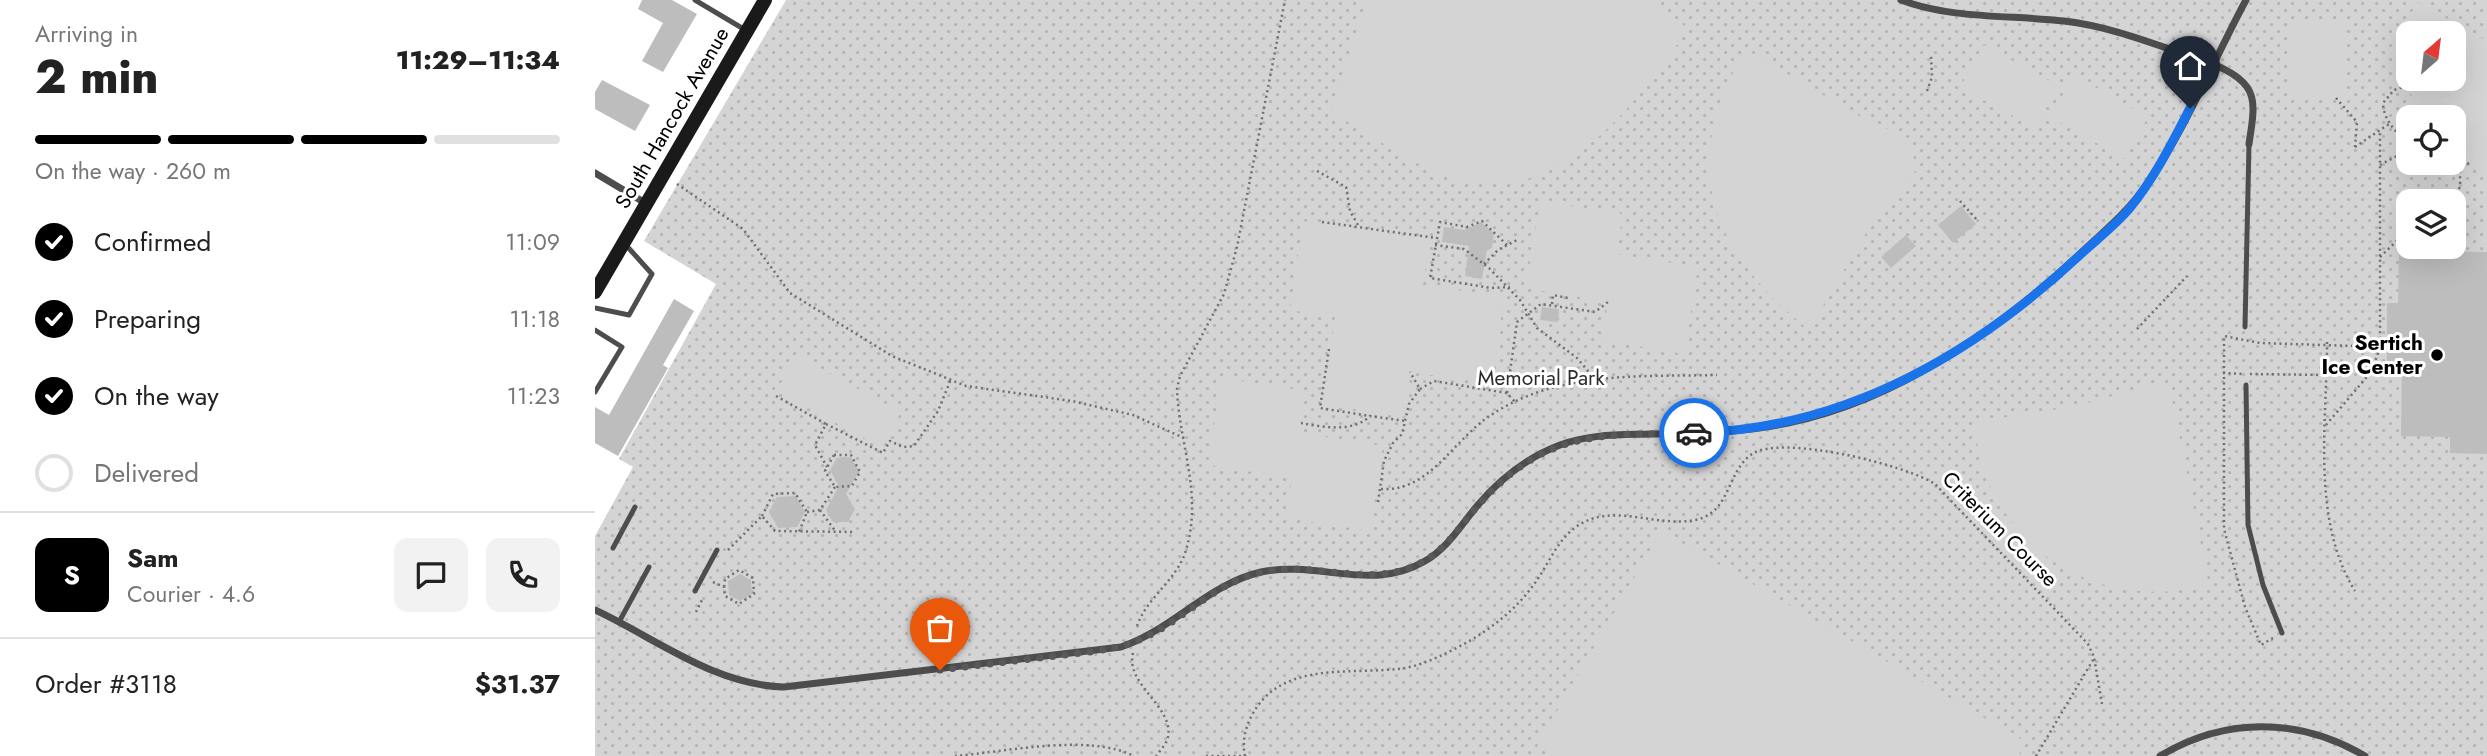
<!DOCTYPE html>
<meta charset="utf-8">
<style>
:root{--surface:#fff;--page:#f2f2f2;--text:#222;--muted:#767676;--line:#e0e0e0;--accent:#000}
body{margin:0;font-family:Jost,sans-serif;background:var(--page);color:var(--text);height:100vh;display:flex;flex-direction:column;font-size:26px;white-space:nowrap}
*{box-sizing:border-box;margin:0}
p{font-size:23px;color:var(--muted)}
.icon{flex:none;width:38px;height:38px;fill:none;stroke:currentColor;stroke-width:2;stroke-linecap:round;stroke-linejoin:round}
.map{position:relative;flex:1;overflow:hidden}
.side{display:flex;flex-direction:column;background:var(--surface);width:595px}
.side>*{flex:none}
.needle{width:46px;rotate:28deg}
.fabs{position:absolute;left:1801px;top:21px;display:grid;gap:14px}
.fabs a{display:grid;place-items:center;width:70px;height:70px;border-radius:14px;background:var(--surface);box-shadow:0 7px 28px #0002;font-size:35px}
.pin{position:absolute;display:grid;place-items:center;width:60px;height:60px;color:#fff;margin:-72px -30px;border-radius:50% 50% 50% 0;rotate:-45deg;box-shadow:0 0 7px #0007}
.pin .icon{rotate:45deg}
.courier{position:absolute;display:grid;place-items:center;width:70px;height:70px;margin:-35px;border:5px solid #1a73e8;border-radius:50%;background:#fff;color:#222;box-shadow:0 2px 9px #0007}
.summary em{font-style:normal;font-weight:800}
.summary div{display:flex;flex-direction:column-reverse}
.summary{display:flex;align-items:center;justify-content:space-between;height:119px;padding:0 35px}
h1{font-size:46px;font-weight:800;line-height:52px}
.bar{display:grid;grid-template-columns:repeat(4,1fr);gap:10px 7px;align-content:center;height:84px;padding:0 35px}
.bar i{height:9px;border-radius:5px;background:var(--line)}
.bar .on{background:var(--accent)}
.bar p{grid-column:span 4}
.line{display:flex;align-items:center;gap:18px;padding:0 35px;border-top:2px solid var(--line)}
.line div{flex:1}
.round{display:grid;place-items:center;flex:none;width:74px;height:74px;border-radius:14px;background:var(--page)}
ol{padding:0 35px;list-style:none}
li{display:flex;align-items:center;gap:21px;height:77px}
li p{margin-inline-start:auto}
li .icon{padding:7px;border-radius:50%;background:var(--accent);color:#fff;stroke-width:4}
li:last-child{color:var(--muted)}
li i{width:38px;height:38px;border:4px solid var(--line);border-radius:50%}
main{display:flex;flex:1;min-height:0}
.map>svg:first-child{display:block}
.grass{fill:url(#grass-dots);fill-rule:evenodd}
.garden{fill:#d4d4d4}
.building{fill:#bdbdbd}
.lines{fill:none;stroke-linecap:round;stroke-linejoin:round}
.path{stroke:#6f6f6f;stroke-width:2.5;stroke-dasharray:2 3.5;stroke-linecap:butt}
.service{stroke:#4d4d4d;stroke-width:5}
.minor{stroke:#4d4d4d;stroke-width:7}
.secondary{stroke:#1a1a1a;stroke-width:14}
.done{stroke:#595959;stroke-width:7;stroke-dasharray:0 12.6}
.route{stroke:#1a73e8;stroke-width:9}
.poi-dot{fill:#000;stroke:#fff;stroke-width:2.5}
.labels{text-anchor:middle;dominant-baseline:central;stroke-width:6;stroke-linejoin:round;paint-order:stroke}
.street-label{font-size:21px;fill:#000;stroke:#fff}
.poi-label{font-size:21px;font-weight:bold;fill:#000;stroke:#fff;text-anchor:end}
.park-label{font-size:21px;fill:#2b2b2b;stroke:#fff}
</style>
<main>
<section class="side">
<div class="summary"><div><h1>2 min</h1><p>Arriving in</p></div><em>11:29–11:34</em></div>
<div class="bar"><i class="on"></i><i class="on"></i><i class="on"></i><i></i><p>On the way · 260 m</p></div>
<ol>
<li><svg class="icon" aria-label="check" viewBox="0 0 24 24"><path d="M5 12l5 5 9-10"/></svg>Confirmed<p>11:09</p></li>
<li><svg class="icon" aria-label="check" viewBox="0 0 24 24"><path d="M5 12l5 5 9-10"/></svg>Preparing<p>11:18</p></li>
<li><svg class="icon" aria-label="check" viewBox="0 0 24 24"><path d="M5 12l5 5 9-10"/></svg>On the way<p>11:23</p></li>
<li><i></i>Delivered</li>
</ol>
<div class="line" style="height:126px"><b class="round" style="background:var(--accent);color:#fff">S</b><div><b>Sam</b><p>Courier · 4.6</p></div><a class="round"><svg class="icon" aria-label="chat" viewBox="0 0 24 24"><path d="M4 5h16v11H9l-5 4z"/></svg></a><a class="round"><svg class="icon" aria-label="phone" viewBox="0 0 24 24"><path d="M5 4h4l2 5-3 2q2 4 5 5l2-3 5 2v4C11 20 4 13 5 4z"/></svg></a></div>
<div class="line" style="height:91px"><div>Order #3118</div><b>$31.37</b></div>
</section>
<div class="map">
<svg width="1892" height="756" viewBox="0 0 1892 756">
<defs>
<pattern id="grass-dots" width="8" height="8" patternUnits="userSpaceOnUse" patternTransform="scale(1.75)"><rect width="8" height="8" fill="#d4d4d4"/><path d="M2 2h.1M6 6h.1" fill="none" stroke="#b4b4b4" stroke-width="1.8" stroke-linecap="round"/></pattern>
</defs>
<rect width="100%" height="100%" fill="#fff"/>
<path class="grass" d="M 191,0 L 1892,0 L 1892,756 L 0,756 L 0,536 L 38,467 L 24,459 L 121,284 L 49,241 ZM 1813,33 L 1858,33 L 1858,79 L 1813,79 ZM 1813,117 L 1858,117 L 1858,163 L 1813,163 ZM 1813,201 L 1858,201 L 1858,247 L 1813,247 Z"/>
<g class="garden">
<path d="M 773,0 L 1059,0 L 1093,29 C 1040,107 957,217 848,175 C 813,162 770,131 736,112 Z"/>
<path d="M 1823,2 L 1892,41 L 1892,170 L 1884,172 L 1877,162 L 1859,158 L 1858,117 L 1821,117 L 1813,79 L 1858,79 L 1858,33 L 1813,33 L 1813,78 L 1804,32 Z"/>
<path d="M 1695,19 L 1751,21 L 1749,98 L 1694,97 Z"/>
<path d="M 1389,45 L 1464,86 L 1440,128 L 1365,87 Z"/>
<path d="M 1150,49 L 1264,116 L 1313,138 L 1322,169 L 1269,236 L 1214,330 C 1114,248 1083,168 1150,49 Z"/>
<path d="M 1479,75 L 1553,117 L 1530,159 L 1455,117 Z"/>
<path d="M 945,201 L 1028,214 L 1021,254 L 1103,267 L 1089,354 L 1007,340 L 1013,302 L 931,288 Z"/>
<path d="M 708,221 L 835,240 L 828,285 L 909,297 L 897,384 L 816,372 L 809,417 L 728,404 L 740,317 L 695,310 Z"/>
<path d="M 202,356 L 306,412 L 286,447 L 181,391 Z"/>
<path d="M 626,378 L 711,391 L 704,433 L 788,446 L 775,531 L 691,518 L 697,478 L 613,465 Z"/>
<path d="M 1548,387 L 1567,387 L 1576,394 L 1614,585 C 1496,615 1390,543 1379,422 L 1478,407 Z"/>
<path d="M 1066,531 L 1431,742 L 1423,756 L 959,756 L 942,746 Z"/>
</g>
<g class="building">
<path d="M 47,0 L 77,0 L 102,14 L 68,72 L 47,61 L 68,23 L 43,9 Z"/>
<path d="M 7,80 L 55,105 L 40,131 L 0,109 L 0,92 Z"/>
<path d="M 1366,206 L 1381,224 L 1358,243 L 1343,225 Z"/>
<path d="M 886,222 L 899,233 L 897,248 L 892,250 L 887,279 L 870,276 L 874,246 L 847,242 L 849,227 L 870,230 Z"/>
<path d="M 1311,235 L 1321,246 L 1296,268 L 1286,257 Z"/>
<path d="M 1804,251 L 1892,252 L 1892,454 L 1855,453 L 1855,437 L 1806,436 L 1807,364 L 1792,364 L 1792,303 L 1803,303 Z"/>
<path d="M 79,299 L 99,311 L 68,365 L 73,368 L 23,456 L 0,443 L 0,407 L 14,415 Z"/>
<path d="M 947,307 L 964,309 L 963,322 L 945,320 Z"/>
<path d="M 256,457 L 264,471 L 251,494 L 260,509 L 253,522 L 238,522 L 231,510 L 244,486 L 235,470 L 242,458 Z"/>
<path d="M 201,496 L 210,512 L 202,527 L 183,528 L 174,512 L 182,497 Z"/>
<path d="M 145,574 L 156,580 L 157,594 L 145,601 L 134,595 L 133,581 Z"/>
</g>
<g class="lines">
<g class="path">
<path d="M 1332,91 L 1337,77 L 1336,55"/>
<path d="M 1741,98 L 1762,122 L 1760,147"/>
<path d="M 1813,143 C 1800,131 1789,121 1788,103 L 1799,90 L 1814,85"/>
<path d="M 1760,147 L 1794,124"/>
<path d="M 1842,163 L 1857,170 L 1877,162"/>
<path d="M 1785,165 L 1813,150"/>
<path d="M 722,171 L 751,187 L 755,211 L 764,227"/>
<path d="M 82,184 L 148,229 L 195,293 L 297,356 L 371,386 L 477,401 L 538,415 L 589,438"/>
<path d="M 1365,201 L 1383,221"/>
<path d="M 1853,201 C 1867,192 1866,184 1864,169"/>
<path d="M 727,222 L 841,238"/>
<path d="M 840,245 L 869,249 L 894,268 L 925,300 L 942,328 L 982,358 L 998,377"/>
<path d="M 912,245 L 887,221 L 872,227 L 845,222 L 835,278 L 896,288 L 915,287"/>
<path d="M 1854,247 L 1855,252"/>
<path d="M 1785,257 L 1813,230"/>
<path d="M 889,264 L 903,250 L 922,240"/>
<path d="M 957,304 L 958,295 L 973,298 L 973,295"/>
<path d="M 1542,329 L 1592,276"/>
<path d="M 1732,342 C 1732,423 1716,520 1760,591"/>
<path d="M 734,349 L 725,408 L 775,416"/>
<path d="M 1628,373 L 1649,374"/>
<path d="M 1655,374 L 1732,375"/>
<path d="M 825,389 L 839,381 L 912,393 L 920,402"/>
<path d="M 912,393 L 922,322 L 946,304 L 1000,312 L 1013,302"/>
<path d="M 181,396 L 231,424 L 220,445 L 232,467"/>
<path d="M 706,423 C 727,427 758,433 775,416 L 810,421"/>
<path d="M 231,424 L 288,453 L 295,441 L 308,447 L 319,446 L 343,411 L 356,379"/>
<path d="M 1731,425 L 1776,372 L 1785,348 L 1785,130"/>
<path d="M 239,455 L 256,455 L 265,472 L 257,486 L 240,487 L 230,471 Z"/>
<path d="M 240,487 L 225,510 L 241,532"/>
<path d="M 786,489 C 832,492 856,445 889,420 C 957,370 1042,377 1122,375"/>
<path d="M 783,502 L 789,461 L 798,443 L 807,434 L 814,404 L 825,389 L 815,372"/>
<path d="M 212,512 L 225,510"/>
<path d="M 167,516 L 178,494 L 200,493 L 212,512 L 204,532"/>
<path d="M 133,550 L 167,516 L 180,531 L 260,532"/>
<path d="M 118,582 L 129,587 L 130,596 L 144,604 L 159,594 L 158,578 L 144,570 L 130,579 L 129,587"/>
<path d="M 101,612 L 107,600"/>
<path d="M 542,626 C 552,597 583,579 591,550 C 608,494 584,444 582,389 L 585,376 L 629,294 L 642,247 L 690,0"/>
<path d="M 1678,638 L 1666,645 L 1650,607 L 1629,529 L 1629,336 L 1665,343 L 1792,347"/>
<path d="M 538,653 C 530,685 579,706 573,737 C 572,743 565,751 561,756"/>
<path d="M 360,756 C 410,752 493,733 539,756"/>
<path d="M 611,756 L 648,756"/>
<path d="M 650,756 C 647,742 650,728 657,715 C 687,659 757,676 810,668 C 831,664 850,654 869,644 C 896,629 919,611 937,587 C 952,568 961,541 981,527 C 1016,501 1061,528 1100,520 C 1136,513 1131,472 1157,454 C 1186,434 1311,465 1340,484 L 1493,644 L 1499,657 L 1507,704"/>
<path d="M 1441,756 L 1498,660"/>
</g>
<g class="service">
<path d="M 100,0 L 152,31"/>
<path d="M 0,308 L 34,315 L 57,274 L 30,244"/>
<path d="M 1650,327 L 1654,144"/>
<path d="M 0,330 L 27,347 L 0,392"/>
<path d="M 1651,385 L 1653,525 L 1668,585 L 1687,633"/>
<path d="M 18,548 L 40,507"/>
<path d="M 100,591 L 122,550"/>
<path d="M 24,622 L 54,567"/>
</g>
<g class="minor">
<path d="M 1306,0 C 1355,19 1416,15 1469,21 C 1512,26 1551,41 1592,55 C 1611,62 1639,69 1652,87 C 1663,102 1656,127 1654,144"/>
<path d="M 0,173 L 52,204"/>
<path d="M 0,610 C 62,639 119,685 189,687 L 526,647 C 577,630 613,584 666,572 C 724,560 776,593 830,561 C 852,549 866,525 882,506 C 904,480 933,457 965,445 C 994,434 1024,435 1055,434 C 1101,433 1147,433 1193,423 C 1305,400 1409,326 1490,249 C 1513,228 1535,209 1552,184 C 1592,127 1618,61 1651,0"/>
<path d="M 1565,756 C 1630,717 1704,717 1770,756"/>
</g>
<path class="secondary" d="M 0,292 L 170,0"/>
</g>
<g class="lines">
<path class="done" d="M 345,670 C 384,665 422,661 461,656 C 487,653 514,651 539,642 C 584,626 615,585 663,573 C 716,559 767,588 819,566 C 849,554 865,525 887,501 C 953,429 1009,435 1099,433"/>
<path class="route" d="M 1099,433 C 1248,429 1377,356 1485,255 C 1501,240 1521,225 1535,208 C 1560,177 1577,143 1595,108"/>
</g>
<circle class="poi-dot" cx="1842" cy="355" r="7"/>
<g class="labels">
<g class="street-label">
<text transform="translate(77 118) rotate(-60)">South Hancock Avenue</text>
<text transform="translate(1405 529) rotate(45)">Criterium Course</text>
</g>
<g class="poi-label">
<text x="1828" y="343">Sertich<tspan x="1828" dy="24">Ice Center</tspan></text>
</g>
<g class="park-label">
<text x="946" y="378">Memorial Park</text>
</g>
</g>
</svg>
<div class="fabs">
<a><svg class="needle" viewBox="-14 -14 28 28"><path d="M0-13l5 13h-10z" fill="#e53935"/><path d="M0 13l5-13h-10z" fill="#767676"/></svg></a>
<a><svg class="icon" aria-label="locate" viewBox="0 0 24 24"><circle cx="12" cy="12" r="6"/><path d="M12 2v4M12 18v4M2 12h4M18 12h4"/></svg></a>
<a><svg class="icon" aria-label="layers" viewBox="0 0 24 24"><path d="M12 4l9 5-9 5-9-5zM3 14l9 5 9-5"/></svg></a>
</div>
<div class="pin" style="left:345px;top:670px;background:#ea580c"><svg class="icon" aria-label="bag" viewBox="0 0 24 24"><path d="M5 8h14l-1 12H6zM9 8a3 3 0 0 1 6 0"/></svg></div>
<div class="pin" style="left:1595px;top:108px;background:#1f2937"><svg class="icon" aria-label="home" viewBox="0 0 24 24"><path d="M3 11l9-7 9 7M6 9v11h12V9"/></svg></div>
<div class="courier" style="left:1099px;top:433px"><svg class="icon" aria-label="car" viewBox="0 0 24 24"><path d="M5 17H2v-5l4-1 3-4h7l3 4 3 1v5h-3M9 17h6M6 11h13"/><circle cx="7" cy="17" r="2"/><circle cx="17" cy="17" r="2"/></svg></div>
</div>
</main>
